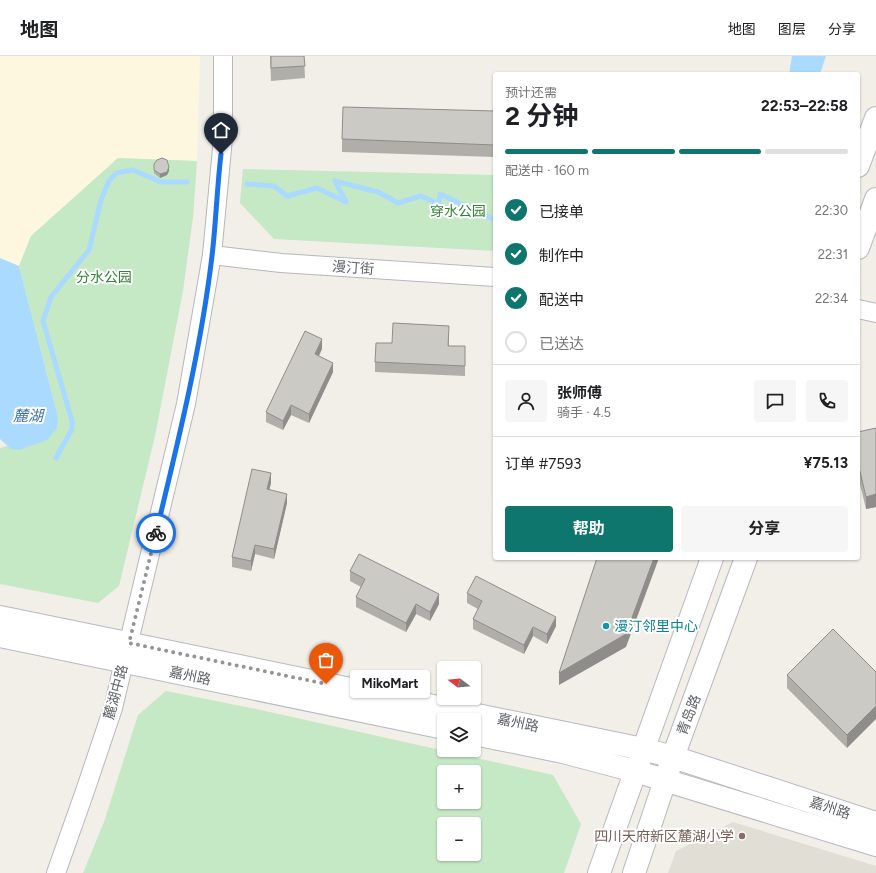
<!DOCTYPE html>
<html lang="zh">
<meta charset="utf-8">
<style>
:root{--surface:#fff;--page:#f6f6f6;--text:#202124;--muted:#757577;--line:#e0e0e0;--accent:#0f766e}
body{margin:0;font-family:Figtree,"Noto Sans SC",sans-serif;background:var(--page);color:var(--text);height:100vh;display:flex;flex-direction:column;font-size:15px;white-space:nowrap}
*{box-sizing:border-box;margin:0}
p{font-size:13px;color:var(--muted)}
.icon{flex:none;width:22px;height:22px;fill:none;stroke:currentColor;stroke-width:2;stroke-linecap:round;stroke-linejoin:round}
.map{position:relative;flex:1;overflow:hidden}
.sheet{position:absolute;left:493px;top:16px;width:367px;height:488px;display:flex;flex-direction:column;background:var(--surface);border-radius:4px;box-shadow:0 1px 3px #0004}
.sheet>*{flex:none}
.needle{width:26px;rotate:286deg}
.buttons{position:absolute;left:437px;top:605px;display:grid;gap:8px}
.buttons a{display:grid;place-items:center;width:44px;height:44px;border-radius:4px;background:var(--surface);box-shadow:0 1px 3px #0004;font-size:20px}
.pin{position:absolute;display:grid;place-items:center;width:34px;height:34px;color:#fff;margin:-41px -17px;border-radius:50% 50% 50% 0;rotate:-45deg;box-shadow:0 0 4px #0007}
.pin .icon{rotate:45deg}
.courier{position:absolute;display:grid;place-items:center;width:40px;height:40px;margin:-20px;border:3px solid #1a73e8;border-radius:50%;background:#fff;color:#222;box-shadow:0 1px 5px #0007}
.bubble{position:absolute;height:28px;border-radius:4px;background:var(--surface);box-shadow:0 1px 3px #0004;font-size:13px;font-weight:700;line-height:28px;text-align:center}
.head em{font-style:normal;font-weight:700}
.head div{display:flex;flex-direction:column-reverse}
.head{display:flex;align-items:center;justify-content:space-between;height:68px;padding:0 12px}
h1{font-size:26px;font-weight:700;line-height:30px}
.bar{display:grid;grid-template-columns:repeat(4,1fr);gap:6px 4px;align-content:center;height:48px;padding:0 12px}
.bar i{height:5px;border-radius:3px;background:var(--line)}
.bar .current{background:var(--accent)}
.bar p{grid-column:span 4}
.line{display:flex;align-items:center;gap:10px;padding:0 12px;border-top:1px solid var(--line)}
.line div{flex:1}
.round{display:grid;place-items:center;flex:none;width:42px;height:42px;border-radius:4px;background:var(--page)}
ol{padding:0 12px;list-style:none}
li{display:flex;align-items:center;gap:12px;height:44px}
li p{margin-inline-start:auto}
li .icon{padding:4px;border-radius:50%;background:var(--accent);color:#fff;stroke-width:4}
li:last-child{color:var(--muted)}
li i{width:22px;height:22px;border:2px solid var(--line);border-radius:50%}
.button{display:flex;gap:8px;margin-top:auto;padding:8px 12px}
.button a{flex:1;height:46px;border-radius:4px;background:var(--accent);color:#fff;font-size:16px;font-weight:700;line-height:46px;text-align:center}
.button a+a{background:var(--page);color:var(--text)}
header{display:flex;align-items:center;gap:24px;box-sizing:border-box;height:56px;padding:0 20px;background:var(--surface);border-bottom:1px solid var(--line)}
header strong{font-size:19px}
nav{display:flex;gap:22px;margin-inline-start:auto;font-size:14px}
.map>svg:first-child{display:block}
.commercial{fill:#fef7e0}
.education{fill:#e1ded6}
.green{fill:#c5e8c5;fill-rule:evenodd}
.water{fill:#aadaff}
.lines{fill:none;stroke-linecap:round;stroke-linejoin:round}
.stream{stroke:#aadaff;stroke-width:5}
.street-casing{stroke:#b5b8bc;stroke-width:20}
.secondary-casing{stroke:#b6babf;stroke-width:24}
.street{stroke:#fff;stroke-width:18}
.secondary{stroke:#fff;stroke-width:22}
.wall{fill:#afaea9}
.shaded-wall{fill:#8f8d8a}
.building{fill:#cccac5;stroke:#8f8d8a}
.done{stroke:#929495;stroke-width:4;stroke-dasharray:0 7.2}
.route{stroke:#1a73e8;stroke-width:5}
.culture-dot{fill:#0f9aa8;stroke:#fff;stroke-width:1.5}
.education-dot{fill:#8d6e63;stroke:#fff;stroke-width:1.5}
.labels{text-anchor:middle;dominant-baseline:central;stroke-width:4;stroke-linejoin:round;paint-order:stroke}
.park-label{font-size:14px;fill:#348238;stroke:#fff}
.street-label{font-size:14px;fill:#5f6368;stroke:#fff}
.culture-label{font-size:14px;fill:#0d838f;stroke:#fff;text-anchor:start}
.education-label{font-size:14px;fill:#785e54;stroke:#fff;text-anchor:end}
.water-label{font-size:15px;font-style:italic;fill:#4174aa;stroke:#fff}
</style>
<header>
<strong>地图</strong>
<nav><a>地图</a><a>图层</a><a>分享</a></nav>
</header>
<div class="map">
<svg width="876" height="817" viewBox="0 0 876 817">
<rect width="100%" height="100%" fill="#f1efe8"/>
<path class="commercial" d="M 0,0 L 200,0 L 197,105 L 118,102 L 31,180 L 19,210 L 0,202 Z"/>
<path class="education" d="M 733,766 L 876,810 L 876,817 L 668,817 L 676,795 Z"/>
<g class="green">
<path d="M 118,102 L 197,105 L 193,161 L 183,235 L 155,380 L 119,530 L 98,547 L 0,528 L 0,392 L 39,380 L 58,361 L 19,210 L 31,180 Z"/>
<path d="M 243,113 L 495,119 L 495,195 L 274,183 L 240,147 Z"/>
<path d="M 166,635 L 256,653 L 553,719 L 581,768 L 564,817 L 83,817 L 104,766 L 138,659 ZM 444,716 L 474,716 L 474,746 L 444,746 ZM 444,768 L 474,768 L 474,798 L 444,798 Z"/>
</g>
<g class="water">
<path d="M 792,0 L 826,0 L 820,18 L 789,18 Z"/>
<path d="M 0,202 L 19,210 L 58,361 L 57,372 L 47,384 L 19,394 L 11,393 L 0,383 Z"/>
</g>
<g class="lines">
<g class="stream">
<path d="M 247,128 L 274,130 L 287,140 L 317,132 L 346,146 L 335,125 L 378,136 L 398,147 L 421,140 L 439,148 L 440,138 L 495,164"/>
<path d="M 56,402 L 72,373 L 72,365 L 43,265 L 51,241 L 89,194 L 101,144 L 109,125 L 116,117 L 133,114 L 161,126 L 187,126"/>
</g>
<g class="street-casing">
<g id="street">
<path d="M 212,199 L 281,207 L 495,221"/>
<path d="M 858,253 L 876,257"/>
<path d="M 56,817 L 85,735 L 113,652 L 186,348 L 212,199 L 223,82 L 223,0"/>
</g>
</g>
<g class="secondary-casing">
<g id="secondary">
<path d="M 858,110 L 876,62"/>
<path d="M 858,192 L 876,143"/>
<path d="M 0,561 L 643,693 L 673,701 L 876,767"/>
<path d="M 0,580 L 444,672"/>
<path d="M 474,678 L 563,696 L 635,715 L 876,789"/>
<path d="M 599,817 L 712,502"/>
<path d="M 634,817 L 673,701 L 746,502"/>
</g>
</g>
<use href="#street" class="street"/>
<use href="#secondary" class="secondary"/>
</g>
<g class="wall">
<path d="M 270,0 L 304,0 L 305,22 L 271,25 Z"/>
<path d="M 495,55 L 495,101 L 342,96 L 342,83 Z"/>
<path d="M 154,108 L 169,115 L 167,119 L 160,122 L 154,117 Z"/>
<path d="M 449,279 L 449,290 L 465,300 L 465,320 L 375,316 L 375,306 L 392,287 Z"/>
<path d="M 322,293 L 319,300 L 333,316 L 309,367 L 291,359 L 283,374 L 266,366 L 266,356 Z"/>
<path d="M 876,372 L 876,451 L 866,453 L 858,420 L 858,376 Z"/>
<path d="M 271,427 L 269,434 L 287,447 L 274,503 L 255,498 L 251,515 L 232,511 L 232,501 Z"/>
<path d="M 350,515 L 439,548 L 430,565 L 416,558 L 406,576 L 356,551 L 356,541 L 361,531 L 350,525 Z"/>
<path d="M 467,537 L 556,570 L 547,588 L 533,580 L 524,598 L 473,573 L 473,563 L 478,553 L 467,547 Z"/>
<path d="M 876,616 L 847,692 L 787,632 L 787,619 Z"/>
</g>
<g class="shaded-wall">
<path d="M 169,111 L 169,115 L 167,119 L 160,122 L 160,118 Z"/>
<path d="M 322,283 L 322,293 L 315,307 L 315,298 Z"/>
<path d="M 333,307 L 333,316 L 309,367 L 309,358 Z"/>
<path d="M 291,349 L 291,359 L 283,374 L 283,365 Z"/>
<path d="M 271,417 L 271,427 L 267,443 L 267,433 Z"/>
<path d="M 287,438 L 287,447 L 274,503 L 274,493 Z"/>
<path d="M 876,438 L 876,451 L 866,453 L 866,441 Z"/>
<path d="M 255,489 L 255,498 L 251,515 L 251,505 Z"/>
<path d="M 654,502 L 659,502 L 626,591 L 559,629 L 559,617 Z"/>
<path d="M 439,538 L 439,548 L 430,565 L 430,556 Z"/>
<path d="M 416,548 L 416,558 L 406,576 L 406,567 Z"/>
<path d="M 556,561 L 556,570 L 547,588 L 547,578 Z"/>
<path d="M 533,571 L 533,580 L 524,598 L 524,589 Z"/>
<path d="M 876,650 L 876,663 L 847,692 L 847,679 Z"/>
</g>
<g class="building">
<path d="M 271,0 L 304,0 L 305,10 L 271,12 Z"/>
<path d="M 343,51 L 495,55 L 495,89 L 342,83 Z"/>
<path d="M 162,102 L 167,104 L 169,111 L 167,116 L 160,118 L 154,114 L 154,108 L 157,104 Z"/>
<path d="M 393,267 L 449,270 L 448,290 L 465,290 L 465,310 L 375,306 L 376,287 L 392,287 Z"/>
<path d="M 305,275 L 322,283 L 315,298 L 333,307 L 309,358 L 291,349 L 283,365 L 266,356 Z"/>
<path d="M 876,372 L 876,438 L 866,441 L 858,407 L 858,376 Z"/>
<path d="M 252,413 L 271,417 L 267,433 L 287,438 L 274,493 L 255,489 L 251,505 L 232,501 Z"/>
<path d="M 359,498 L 439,538 L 430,556 L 416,548 L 406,567 L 356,541 L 365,523 L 350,515 Z"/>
<path d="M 597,502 L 654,502 L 626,578 L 559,617 Z"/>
<path d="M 476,520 L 556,561 L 547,578 L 533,571 L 524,589 L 473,563 L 482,545 L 467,537 Z"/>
<path d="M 833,573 L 876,616 L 876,650 L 847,679 L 787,619 Z"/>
</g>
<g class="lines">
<path class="done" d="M 156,477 L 129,587 L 326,628"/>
<path class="route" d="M 156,477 C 178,386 201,293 212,200 C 216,166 217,132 221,98"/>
</g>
<circle class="culture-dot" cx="606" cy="570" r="4"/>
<circle class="education-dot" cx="742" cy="780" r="4"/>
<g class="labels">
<g class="park-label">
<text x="458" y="155">穿水公园</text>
<text x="104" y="221">分水公园</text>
</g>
<g class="street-label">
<text transform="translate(353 212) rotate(4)">漫汀街</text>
<text transform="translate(190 620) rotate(12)">嘉州路</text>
<text transform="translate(116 636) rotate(-75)">麓湖中路</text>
<text transform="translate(689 659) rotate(-69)">青岛路</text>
<text transform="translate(518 667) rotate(12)">嘉州路</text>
<text transform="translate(830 752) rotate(18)">嘉州路</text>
</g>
<g class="culture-label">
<text x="614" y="570">漫汀邻里中心</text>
</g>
<g class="education-label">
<text x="734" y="780">四川天府新区麓湖小学</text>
</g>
<g class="water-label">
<text x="28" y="360">麓湖</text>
</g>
</g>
</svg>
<div class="buttons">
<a><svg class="needle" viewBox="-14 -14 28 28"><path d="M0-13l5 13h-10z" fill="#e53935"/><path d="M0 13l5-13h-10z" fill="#757577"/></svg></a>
<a><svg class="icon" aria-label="layers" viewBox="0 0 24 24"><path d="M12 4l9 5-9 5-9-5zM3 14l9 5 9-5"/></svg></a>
<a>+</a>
<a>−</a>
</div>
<div class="pin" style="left:326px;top:628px;background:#ea580c"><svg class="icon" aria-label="bag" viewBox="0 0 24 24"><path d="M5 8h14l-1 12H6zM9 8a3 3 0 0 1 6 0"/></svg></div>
<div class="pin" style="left:221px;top:98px;background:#1f2937"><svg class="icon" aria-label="home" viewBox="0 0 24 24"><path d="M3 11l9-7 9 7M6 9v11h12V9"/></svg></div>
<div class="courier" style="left:156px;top:477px"><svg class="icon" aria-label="bike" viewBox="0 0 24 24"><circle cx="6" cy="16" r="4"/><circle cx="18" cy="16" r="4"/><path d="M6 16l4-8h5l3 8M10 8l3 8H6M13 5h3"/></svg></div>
<div class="bubble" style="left:350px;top:614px;width:80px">MikoMart</div>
<section class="sheet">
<div class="head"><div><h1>2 分钟</h1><p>预计还需</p></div><em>22:53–22:58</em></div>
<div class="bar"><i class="current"></i><i class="current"></i><i class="current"></i><i></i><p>配送中 · 160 m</p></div>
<ol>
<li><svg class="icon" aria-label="check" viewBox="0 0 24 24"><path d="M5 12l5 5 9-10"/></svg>已接单<p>22:30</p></li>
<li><svg class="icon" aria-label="check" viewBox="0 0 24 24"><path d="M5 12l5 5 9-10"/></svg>制作中<p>22:31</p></li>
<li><svg class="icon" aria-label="check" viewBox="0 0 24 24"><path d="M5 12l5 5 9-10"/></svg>配送中<p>22:34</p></li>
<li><i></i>已送达</li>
</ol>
<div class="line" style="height:72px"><a class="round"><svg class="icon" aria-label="person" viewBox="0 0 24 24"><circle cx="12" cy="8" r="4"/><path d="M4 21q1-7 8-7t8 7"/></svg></a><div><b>张师傅</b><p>骑手 · 4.5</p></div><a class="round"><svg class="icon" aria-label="chat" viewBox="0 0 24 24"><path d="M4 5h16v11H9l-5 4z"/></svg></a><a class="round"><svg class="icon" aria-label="phone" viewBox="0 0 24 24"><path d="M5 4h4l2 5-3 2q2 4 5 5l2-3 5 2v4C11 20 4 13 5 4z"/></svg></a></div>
<div class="line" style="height:52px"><div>订单 #7593</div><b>¥75.13</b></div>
<div class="button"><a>帮助</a><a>分享</a></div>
</section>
</div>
